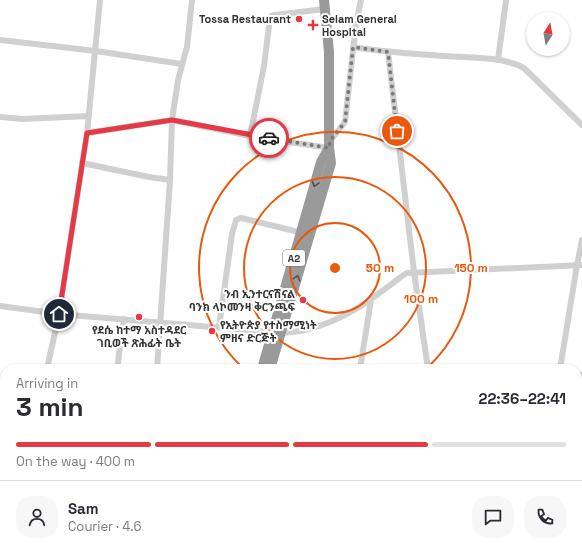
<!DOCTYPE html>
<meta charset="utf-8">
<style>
:root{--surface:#fff;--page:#f7f7f7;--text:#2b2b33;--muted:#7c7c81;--line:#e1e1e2;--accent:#e63946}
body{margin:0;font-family:"Space Grotesk","Noto Sans Ethiopic",sans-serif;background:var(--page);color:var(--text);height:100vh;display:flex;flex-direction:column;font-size:15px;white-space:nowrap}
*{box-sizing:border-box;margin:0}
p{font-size:13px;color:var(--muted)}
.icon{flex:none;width:22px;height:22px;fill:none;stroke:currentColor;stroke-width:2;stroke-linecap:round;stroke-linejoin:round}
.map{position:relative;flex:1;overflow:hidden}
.side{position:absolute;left:0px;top:364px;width:582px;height:196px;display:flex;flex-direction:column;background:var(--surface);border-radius:16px 16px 0 0;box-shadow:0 1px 3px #0004}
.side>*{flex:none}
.needle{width:26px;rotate:11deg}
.buttons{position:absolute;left:526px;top:12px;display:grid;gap:8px}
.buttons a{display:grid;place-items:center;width:44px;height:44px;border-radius:50%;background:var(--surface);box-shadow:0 1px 3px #0004;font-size:20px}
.pin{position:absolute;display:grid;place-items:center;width:34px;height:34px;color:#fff;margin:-17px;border:2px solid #fff;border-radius:50%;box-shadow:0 1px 4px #0007}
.courier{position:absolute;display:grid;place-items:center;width:40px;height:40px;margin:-20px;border:3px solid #e63946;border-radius:50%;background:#fff;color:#222;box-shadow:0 1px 5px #0007}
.headline em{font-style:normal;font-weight:700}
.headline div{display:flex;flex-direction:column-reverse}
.headline{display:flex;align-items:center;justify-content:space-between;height:68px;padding:0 16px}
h1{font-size:26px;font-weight:700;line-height:30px}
.bar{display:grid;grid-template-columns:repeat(4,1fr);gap:6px 4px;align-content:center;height:48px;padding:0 16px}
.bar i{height:5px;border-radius:3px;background:var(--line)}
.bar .selected{background:var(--accent)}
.bar p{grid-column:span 4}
.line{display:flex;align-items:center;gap:10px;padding:0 16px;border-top:1px solid var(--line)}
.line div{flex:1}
.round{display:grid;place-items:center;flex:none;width:42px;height:42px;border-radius:16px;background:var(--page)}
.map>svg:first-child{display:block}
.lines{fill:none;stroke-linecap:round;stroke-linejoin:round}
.minor{stroke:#d0d0d0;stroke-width:6}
.highway{stroke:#9a9a9a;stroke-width:10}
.oneway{stroke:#525252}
.done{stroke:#7a7a7a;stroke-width:4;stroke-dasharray:0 7.2}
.route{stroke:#e63946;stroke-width:5}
.ring{fill:none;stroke:#e8590c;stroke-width:2}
.poi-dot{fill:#e63946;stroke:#fff;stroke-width:1.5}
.labels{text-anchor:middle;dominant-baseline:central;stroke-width:4;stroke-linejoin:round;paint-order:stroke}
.shield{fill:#fff;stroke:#707070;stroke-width:1}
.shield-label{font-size:10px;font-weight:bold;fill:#333}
.poi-label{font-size:11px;font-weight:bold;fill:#333;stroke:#fff;text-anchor:end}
.centre{fill:#e8590c;stroke:#fff;stroke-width:2}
.ring-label{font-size:12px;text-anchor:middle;font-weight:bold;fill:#e8590c;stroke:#fff;stroke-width:4;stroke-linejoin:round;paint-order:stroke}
</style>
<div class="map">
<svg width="582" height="560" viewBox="0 0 582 560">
<rect width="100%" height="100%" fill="#fff"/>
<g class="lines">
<g class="minor">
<path d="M 0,40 L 96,51 L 182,64"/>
<path d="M 353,47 C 384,52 414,54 445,56 C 471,58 501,56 524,68 L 582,125"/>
<path d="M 388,52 L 414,272 L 428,369"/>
<path d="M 498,60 L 506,0"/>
<path d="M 0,117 L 22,119 L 89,116"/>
<path d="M 87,133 L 172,120 L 250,136 L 329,148"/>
<path d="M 250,136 L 264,66 L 270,18 L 271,16 L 275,15 L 325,9"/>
<path d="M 330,141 L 345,122 L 356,24 L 361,0"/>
<path d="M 82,163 L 149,177 L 170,180"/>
<path d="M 0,306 L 59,314 L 281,333 C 289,332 297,332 305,330 C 344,321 371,300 402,276 L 407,273 L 582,265"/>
<path d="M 219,327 L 232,234 L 236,220 L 241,218 L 303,233"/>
<path d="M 47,369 L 59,314 L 87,133 L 100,0"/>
<path d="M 117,369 L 124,319"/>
<path d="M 157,369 L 170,180 L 172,120 L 178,80 L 187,47 L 192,0"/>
<path d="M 360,369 L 371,300"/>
<path d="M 560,369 L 577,265 L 582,240"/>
<path d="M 577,374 L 582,375"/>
<path d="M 577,449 L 582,450"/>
<path d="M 0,489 L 5,484"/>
<path d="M 160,555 L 162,560"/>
<path d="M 331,555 L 341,560"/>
<path d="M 395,555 L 395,560"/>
<path d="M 435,555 L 435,560"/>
</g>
<g class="highway">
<path d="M 262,369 L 321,162 L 329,148"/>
<path d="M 270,369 L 331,163 L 329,148 L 329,52 L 324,0"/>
<path d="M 204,560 L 205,555"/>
<path d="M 213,560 L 215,555"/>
</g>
</g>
<defs><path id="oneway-chevron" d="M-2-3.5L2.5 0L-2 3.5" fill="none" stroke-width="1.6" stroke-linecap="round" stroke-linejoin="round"/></defs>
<g class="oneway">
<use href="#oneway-chevron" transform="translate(315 184) rotate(106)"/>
<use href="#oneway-chevron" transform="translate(297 278) rotate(-73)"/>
</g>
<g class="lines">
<path class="done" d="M 269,138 L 329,148 L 330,141 L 345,122 L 353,47 L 388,52 L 397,131"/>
<path class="route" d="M 59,314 L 87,133 L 172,120 L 269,138"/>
</g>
<g class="ring">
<circle cx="335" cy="268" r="45"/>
<circle cx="335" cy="268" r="91"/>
<path d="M243 368A136 136 0 1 1 427 368"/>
</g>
<g class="poi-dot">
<circle cx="299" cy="19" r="4"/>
<path d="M311 19h4v4h4v4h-4v4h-4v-4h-4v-4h4z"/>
<circle cx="303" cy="300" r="4"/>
<circle cx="139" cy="317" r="4"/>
<circle cx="212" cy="331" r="4"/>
</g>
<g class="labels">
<rect class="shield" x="283" y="250" width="22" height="16" rx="3"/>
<g class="shield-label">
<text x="294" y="258">A2</text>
</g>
<g class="poi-label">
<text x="291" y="19">Tossa Restaurant</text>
<text x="322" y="19" text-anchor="start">Selam General<tspan x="322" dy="13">Hospital</tspan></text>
<text x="295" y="294">ንብ ኢንተርናሽናል<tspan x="295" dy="13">ባንክ ላኮመንዛ ቅርንጫፍ</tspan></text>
<text x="220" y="325" text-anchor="start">የኢትዮጵያ የተስማሚነት<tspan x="220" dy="13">ምዘና ድርጅት</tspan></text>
<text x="139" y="330" text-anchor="middle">የደሴ ከተማ አስተዳደር<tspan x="139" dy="13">ገቢወች ጽሕፊት ቤት</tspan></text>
</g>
</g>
<circle cx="335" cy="268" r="6" class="centre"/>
<g class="ring-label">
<text x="380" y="272">50 m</text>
<text x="471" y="272">150 m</text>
<text x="421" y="303">100 m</text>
</g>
</svg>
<div class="buttons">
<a><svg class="needle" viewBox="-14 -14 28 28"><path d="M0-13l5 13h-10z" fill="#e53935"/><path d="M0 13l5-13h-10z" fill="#7c7c81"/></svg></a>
</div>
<div class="pin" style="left:397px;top:131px;background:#ea580c"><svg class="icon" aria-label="bag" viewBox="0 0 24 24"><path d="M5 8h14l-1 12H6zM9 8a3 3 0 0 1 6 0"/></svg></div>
<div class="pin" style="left:59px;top:314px;background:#1f2937"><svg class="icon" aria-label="home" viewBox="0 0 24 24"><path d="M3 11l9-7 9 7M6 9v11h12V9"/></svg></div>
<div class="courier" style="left:269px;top:138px"><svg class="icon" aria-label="car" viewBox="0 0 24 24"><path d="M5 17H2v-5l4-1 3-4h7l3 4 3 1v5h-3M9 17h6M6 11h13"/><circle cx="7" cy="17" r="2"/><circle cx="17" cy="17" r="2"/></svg></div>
<section class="side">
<div class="headline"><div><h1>3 min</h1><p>Arriving in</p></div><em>22:36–22:41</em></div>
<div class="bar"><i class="selected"></i><i class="selected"></i><i class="selected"></i><i></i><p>On the way · 400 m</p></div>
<div class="line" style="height:72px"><a class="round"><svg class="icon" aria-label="person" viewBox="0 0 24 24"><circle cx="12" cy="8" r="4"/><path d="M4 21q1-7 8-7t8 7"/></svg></a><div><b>Sam</b><p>Courier · 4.6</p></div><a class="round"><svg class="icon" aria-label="chat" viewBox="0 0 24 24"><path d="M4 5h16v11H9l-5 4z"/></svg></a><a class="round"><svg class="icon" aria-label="phone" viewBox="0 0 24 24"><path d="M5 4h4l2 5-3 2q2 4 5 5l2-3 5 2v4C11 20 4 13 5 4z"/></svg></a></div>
</section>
</div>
